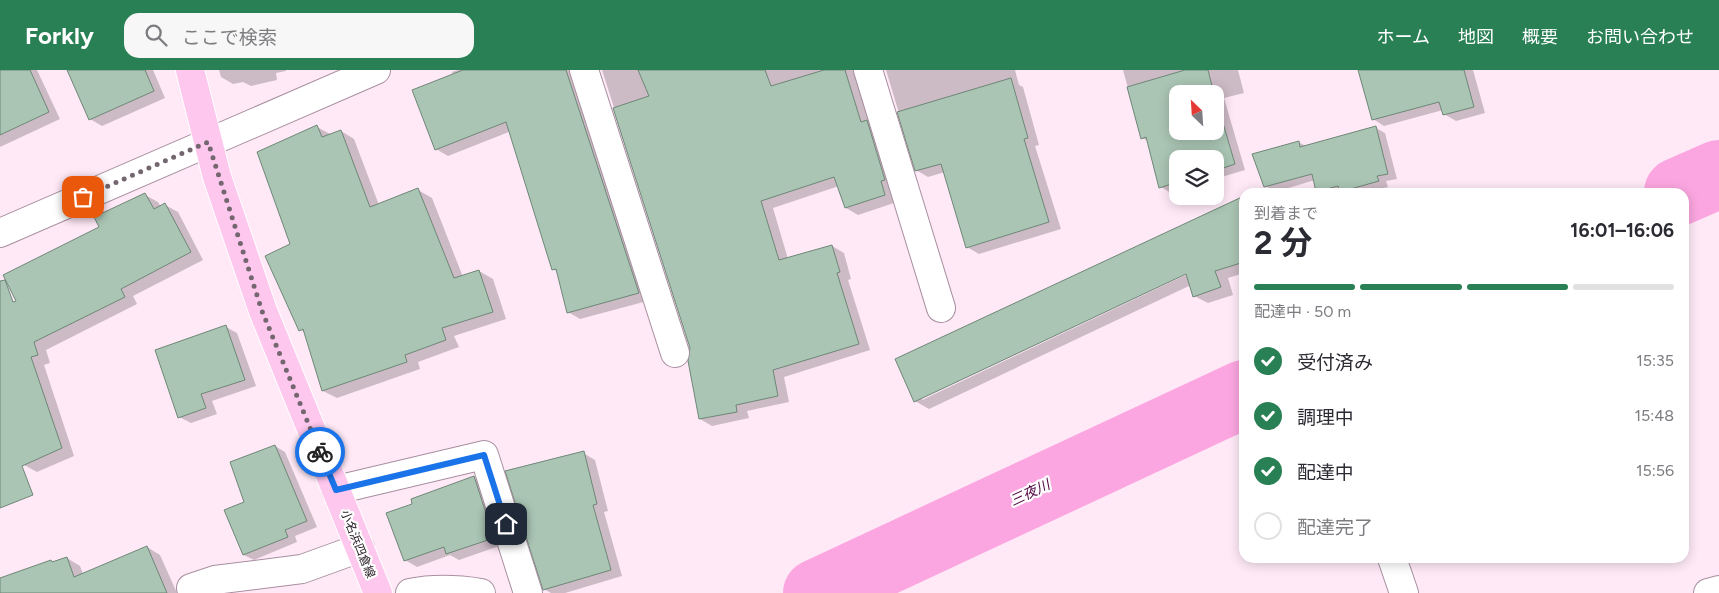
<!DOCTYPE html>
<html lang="ja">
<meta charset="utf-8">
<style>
:root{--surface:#fff;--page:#f7f7f7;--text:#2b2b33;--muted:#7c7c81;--line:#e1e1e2;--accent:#298054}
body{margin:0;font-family:Figtree,"Noto Sans JP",sans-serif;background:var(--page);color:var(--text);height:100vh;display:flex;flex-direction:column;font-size:19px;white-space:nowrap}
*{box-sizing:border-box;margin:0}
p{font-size:16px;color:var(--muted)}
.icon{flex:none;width:28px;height:28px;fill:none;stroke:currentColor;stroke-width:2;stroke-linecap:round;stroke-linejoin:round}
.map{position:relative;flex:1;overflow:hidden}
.details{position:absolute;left:1239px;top:118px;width:450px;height:375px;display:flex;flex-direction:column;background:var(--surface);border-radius:15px;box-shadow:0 2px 12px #0003}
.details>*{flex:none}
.needle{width:32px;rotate:335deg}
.buttons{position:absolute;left:1169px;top:15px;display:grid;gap:10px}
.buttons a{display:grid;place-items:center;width:55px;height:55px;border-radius:10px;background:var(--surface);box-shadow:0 2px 12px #0003;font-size:25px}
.pin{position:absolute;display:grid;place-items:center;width:42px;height:42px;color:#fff;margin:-21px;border-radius:10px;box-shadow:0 2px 8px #0006}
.courier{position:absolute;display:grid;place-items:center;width:50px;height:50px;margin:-25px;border:4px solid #1a73e8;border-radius:50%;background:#fff;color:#222;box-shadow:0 1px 6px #0007}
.head em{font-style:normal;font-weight:700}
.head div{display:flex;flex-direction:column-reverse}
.head{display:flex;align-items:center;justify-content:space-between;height:85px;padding:0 15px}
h1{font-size:32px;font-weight:700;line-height:38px}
.bar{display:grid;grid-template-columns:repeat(4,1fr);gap:8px 5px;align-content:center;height:60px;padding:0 15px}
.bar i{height:6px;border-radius:4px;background:var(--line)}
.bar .selected{background:var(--accent)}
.bar p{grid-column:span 4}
ol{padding:0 15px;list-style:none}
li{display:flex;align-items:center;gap:15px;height:55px}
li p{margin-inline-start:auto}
li .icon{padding:5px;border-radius:50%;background:var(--accent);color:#fff;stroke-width:4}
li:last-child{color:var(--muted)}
li i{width:28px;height:28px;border:2px solid var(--line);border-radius:50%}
header{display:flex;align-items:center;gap:30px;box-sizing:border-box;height:70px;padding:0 25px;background:var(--accent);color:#fff}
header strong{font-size:24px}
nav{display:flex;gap:28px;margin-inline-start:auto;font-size:18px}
.search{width:350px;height:45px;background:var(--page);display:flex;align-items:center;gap:12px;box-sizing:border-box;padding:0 18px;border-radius:15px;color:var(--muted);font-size:19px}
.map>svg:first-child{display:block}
.shadow{fill:#0003;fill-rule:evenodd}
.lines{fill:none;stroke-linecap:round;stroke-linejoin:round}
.river{stroke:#fca6e1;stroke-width:68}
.building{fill:#aac5b4;stroke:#6e8777}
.minor-casing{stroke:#a88fa0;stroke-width:30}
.major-casing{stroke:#fff;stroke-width:30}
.minor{stroke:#fff;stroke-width:28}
.major{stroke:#fec7ed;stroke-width:28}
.done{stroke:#74666f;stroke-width:5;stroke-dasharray:0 9}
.route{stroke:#1a73e8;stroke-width:6}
.labels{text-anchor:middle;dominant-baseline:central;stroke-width:4.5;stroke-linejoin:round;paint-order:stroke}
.street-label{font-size:12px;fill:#292026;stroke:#fefefe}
.water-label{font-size:14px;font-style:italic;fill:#510541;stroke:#fefefe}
</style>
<header>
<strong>Forkly</strong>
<div class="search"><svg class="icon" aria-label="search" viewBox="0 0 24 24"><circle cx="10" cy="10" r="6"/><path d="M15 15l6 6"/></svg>ここで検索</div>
<nav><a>ホーム</a><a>地図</a><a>概要</a><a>お問い合わせ</a></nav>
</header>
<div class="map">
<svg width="1719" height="523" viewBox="0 0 1719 523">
<rect width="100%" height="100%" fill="#ffe9f7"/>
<g class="shadow">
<path d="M 6,0 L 37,0 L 60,49 L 0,77 L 0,3 Z"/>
<path d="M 80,0 L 153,0 L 165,28 L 102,56 L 90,49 Z"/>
<path d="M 219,0 L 286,0 L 286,1 L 276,3 L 277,10 L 251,16 L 243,12 L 233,14 L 221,7 Z"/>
<path d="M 458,0 L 582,0 L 651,230 L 580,249 L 568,242 L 558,202 L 553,199 L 511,61 L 448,86 L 436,79 L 453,5 L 452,2 Z"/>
<path d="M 602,0 L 866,0 L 897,132 L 858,145 L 846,138 L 839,116 L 773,138 L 788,189 L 832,176 L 844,183 L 851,209 L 848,210 L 870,280 L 784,307 L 789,332 L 747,341 L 749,348 L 712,356 L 700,349 L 691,278 Z"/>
<path d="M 886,0 L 1015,0 L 1019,15 L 1023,17 L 1039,75 L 1035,76 L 1061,159 L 979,184 L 967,177 L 945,102 L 928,107 L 916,100 Z"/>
<path d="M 1123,0 L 1238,0 L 1244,23 L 1224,28 L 1245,100 L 1215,109 L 1215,89 L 1178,89 L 1178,121 L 1171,123 L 1161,117 L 1148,71 L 1142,68 ZM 1178,24 L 1215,24 L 1215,61 L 1178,61 Z"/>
<path d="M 1359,0 L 1473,0 L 1485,43 L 1456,51 L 1444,44 L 1443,40 L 1384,56 L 1373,49 Z"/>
<path d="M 317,57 L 332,65 L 341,61 L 354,69 L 379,135 L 418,120 L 432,128 L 463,207 L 479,201 L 493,209 L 506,249 L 454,266 L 459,277 L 418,292 L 420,299 L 337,328 L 323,321 L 306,263 L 300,260 L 292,175 Z"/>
<path d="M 1376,58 L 1385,63 L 1397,109 L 1386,111 L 1388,117 L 1366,122 L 1320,122 L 1318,121 L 1315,110 L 1275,122 L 1266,116 L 1298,72 L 1306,76 Z"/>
<path d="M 145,125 L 158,132 L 161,137 L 165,135 L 178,142 L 203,190 L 133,226 L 137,234 L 46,280 L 50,293 L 44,295 L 74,386 L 37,402 L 24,395 L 0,307 L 0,237 L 18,232 L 101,158 Z"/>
<path d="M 1244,127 L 1244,203 L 1228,208 L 1233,225 L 1208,233 L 1194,226 L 1191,215 L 929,339 L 915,331 ZM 1191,200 L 1192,202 L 922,330 L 922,327 Z"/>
<path d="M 226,257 L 237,263 L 256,316 L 212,331 L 217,344 L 191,353 L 179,347 Z"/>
<path d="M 275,376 L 285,382 L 317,457 L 295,466 L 297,472 L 254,490 L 244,485 L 226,441 L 246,432 Z"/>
<path d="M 583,383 L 595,390 L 608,441 L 604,442 L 622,506 L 565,523 L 551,523 L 544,519 Z"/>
<path d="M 474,408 L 486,414 L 505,474 L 459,490 L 450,485 L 417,497 L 405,490 L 414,435 Z"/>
<path d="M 147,477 L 160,485 L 177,523 L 0,523 L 0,510 L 67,488 L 80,496 L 83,504 Z"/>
</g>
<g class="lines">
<g class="river">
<path d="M 1678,122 L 1719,104"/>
<path d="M 817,523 L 1244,324"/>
</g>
</g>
<g class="building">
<path d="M 0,0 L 30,0 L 49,42 L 0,65 Z"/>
<path d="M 67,0 L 145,0 L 154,21 L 89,50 Z"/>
<path d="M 463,0 L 566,0 L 639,223 L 567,243 L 556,199 L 552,200 L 506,52 L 435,80 L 412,20 Z"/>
<path d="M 638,0 L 765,0 L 771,16 L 824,0 L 845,0 L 861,52 L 867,50 L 885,110 L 881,111 L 885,125 L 845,138 L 834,107 L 761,131 L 779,190 L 832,175 L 840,202 L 837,203 L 859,274 L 773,300 L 778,326 L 736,335 L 737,342 L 699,349 L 688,291 L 690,278 L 613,38 L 649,26 Z"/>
<path d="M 1185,0 L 1208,0 L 1214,24 L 1178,24 L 1178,61 L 1215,61 L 1215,26 L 1235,94 L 1215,101 L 1215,89 L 1178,89 L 1178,112 L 1159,118 L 1146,67 L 1141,69 L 1127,17 Z"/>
<path d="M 1358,0 L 1464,0 L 1474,37 L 1443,45 L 1439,32 L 1372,50 Z"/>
<path d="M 1011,8 L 1028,68 L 1024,69 L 1049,152 L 966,178 L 941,94 L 915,101 L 897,42 Z"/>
<path d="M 317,55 L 322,67 L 341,60 L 370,137 L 418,118 L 454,208 L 479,200 L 493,242 L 442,258 L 446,270 L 405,285 L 407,292 L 322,321 L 303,259 L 299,261 L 265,186 L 290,174 L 257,82 Z"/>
<path d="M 1376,56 L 1388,104 L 1377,106 L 1379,111 L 1340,122 L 1338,116 L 1316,122 L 1312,104 L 1264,117 L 1252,84 L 1299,71 L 1300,77 Z"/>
<path d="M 145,123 L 154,139 L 165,133 L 191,182 L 121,219 L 125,227 L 34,272 L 38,285 L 31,287 L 62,378 L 22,396 L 33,425 L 0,438 L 0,211 L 5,210 L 13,232 L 16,231 L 3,205 L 99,157 L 94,147 Z"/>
<path d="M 1244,126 L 1244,192 L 1215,201 L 1221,217 L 1193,227 L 1186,204 L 914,332 L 895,289 Z"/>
<path d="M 226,255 L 245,310 L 201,324 L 206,338 L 178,348 L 155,280 Z"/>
<path d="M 275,375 L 307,451 L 285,460 L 288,467 L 243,485 L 224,440 L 244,432 L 230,392 Z"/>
<path d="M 584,381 L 597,434 L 593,435 L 611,500 L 543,520 L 505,401 Z"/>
<path d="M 474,406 L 494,468 L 446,484 L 444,477 L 404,491 L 386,443 L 412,434 L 411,429 Z"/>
<path d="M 147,476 L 167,523 L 0,523 L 0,508 L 51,490 L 52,492 L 67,487 L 74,507 Z"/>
</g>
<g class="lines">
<g class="minor-casing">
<g id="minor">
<path d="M 584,0 L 675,283"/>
<path d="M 868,0 L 941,238"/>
<path d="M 0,163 L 376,0"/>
<path d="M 336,420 L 484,385 L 528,523"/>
<path d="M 1392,488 L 1404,523"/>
<path d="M 191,518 L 215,510 L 302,499 L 360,478"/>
<path d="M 410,523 C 435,518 456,519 481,523"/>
<path d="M 1708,523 L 1719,520"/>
</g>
</g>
<g class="major-casing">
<path id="major" d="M 190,0 L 217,107 L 263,241 L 378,523"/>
</g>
<use href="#minor" class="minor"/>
<use href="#major" class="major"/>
</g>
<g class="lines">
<path class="done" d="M 83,127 L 208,72 L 262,241 L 320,382"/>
<path class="route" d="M 320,382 L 336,420 L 484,385 L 506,454"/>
</g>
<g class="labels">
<g class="street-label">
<text transform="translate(358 474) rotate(68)">小名浜四倉線</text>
</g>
<g class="water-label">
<text transform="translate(1030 423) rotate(-25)">三夜川</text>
</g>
</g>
</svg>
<div class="buttons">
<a><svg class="needle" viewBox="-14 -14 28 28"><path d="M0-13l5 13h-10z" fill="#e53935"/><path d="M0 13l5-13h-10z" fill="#7c7c81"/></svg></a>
<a><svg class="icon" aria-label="layers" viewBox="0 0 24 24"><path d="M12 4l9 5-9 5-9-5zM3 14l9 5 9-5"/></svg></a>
</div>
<div class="pin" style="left:83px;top:127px;background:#ea580c"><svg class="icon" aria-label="bag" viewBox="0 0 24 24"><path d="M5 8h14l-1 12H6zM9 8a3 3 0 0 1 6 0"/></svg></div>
<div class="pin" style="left:506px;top:454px;background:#1f2937"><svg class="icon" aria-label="home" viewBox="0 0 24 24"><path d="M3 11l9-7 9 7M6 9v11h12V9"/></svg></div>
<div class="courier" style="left:320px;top:382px"><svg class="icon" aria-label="bike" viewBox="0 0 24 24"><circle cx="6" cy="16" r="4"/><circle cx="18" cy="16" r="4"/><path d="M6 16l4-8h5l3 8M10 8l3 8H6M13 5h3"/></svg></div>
<section class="details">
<div class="head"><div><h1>2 分</h1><p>到着まで</p></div><em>16:01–16:06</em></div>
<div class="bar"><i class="selected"></i><i class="selected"></i><i class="selected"></i><i></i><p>配達中 · 50 m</p></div>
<ol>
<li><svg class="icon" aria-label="check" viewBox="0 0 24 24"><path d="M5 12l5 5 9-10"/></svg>受付済み<p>15:35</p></li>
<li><svg class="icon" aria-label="check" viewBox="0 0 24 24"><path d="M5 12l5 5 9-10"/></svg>調理中<p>15:48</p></li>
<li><svg class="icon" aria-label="check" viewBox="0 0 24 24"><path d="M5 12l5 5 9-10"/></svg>配達中<p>15:56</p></li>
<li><i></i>配達完了</li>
</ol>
</section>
</div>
